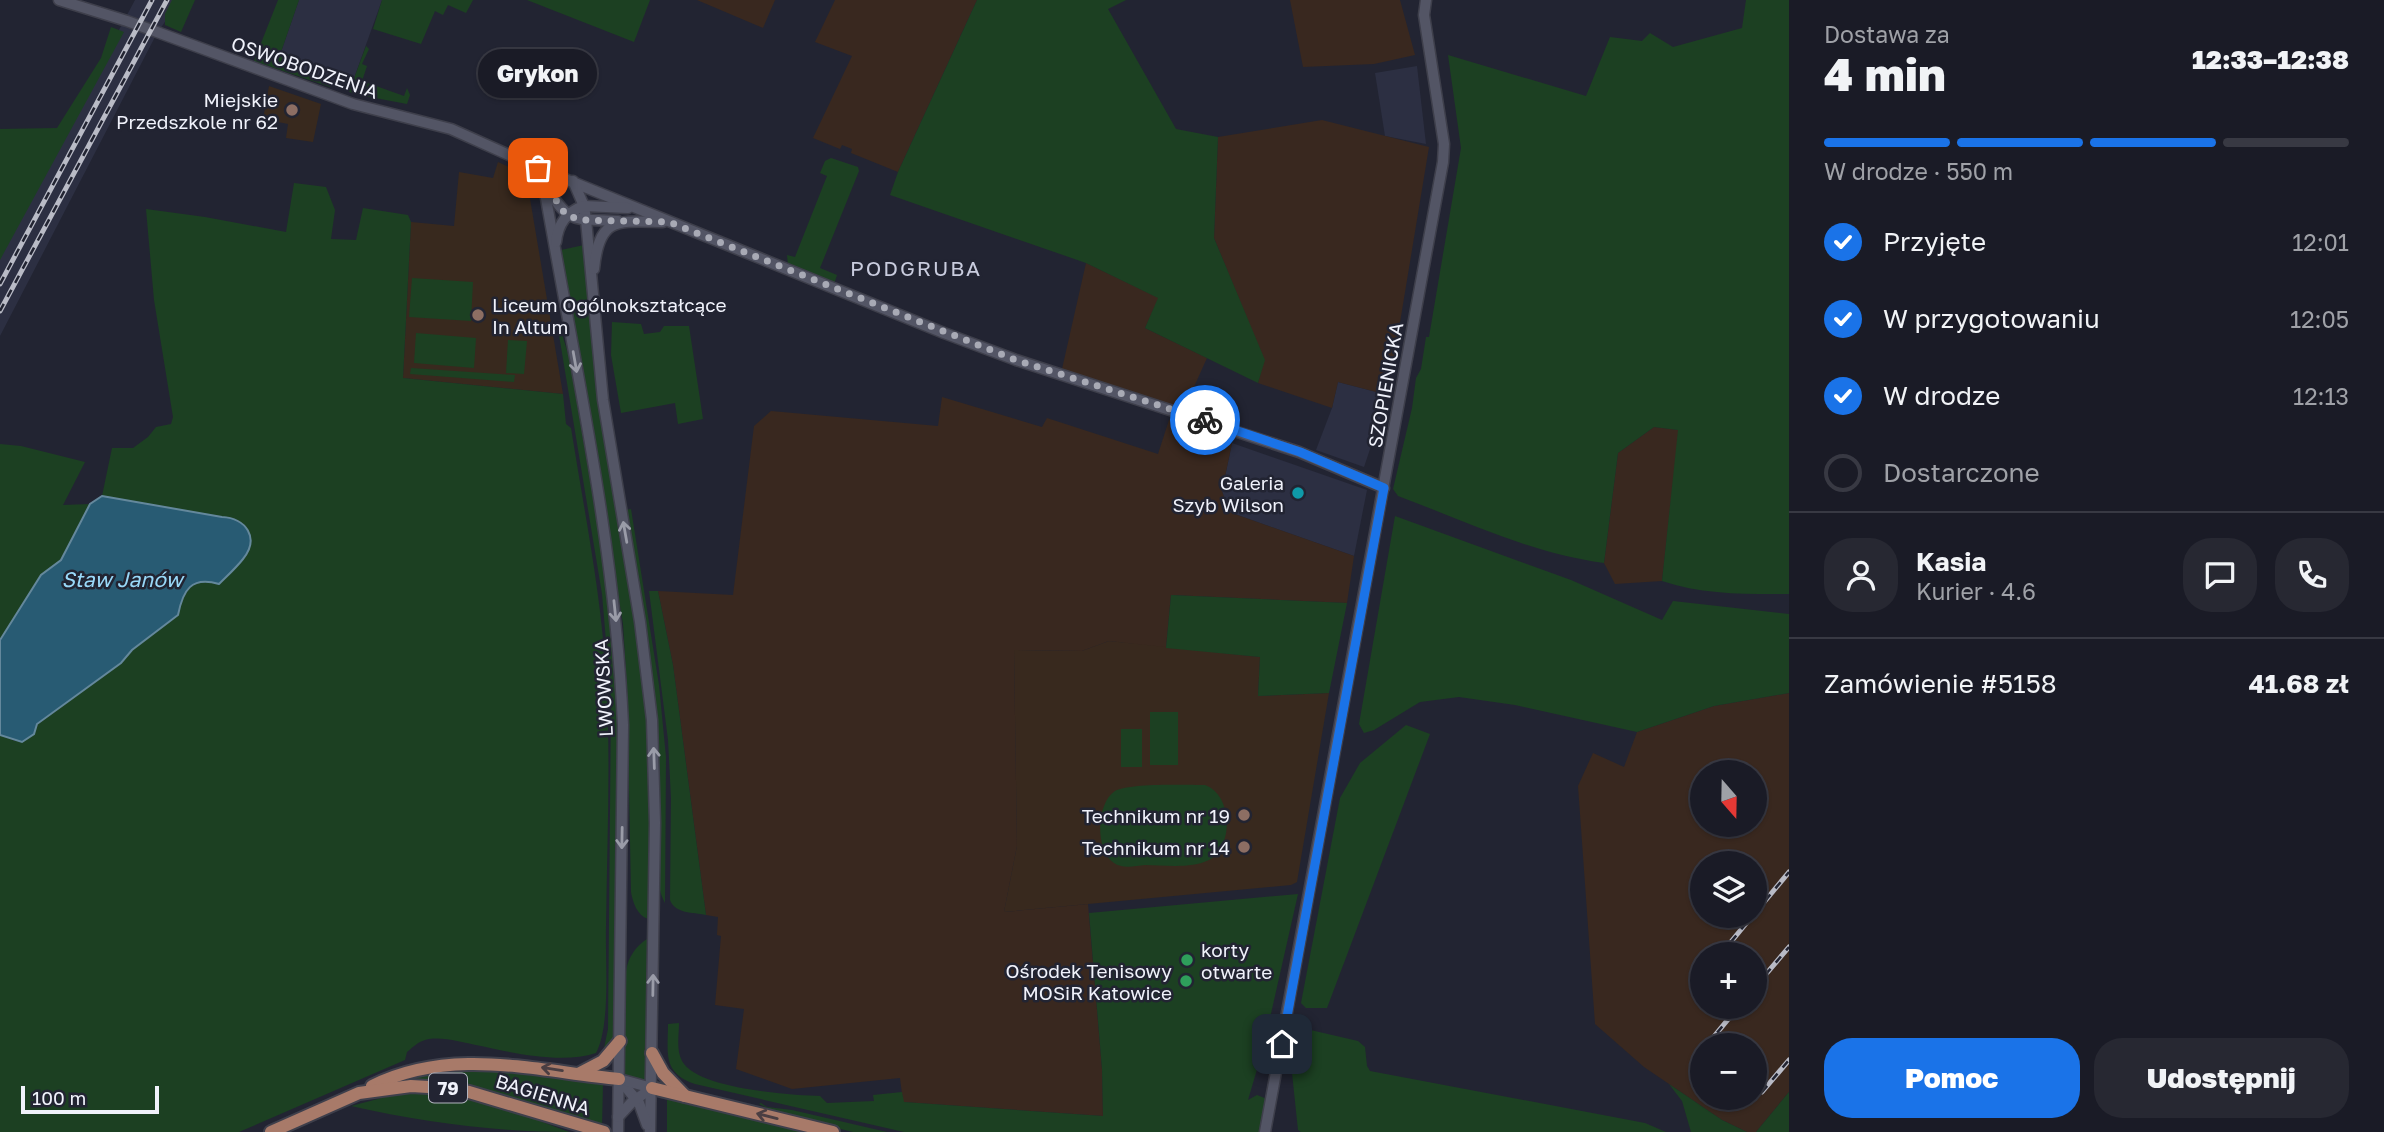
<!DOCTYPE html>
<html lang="pl">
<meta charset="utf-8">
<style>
:root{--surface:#1a1b26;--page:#272832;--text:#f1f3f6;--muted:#9fa1a7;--line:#383943;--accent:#1a73e8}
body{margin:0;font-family:"Golos Text",sans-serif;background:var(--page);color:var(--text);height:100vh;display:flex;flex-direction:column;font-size:26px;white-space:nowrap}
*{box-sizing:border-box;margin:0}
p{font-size:23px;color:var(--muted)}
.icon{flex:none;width:38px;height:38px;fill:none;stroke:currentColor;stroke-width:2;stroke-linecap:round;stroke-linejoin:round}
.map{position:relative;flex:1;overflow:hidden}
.drawer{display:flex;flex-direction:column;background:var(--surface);width:595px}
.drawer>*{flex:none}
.needle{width:46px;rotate:160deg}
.tools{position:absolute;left:1690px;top:760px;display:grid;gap:14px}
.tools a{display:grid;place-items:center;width:77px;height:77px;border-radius:50%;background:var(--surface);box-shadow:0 2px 5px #0004,0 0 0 2px var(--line);font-size:35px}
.scale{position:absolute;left:21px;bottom:18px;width:138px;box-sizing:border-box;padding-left:7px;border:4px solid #f0f2fb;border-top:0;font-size:19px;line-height:24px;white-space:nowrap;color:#f0f2fb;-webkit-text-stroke:5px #222432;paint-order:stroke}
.pin{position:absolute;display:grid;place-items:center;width:60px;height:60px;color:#fff;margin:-30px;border-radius:14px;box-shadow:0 4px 10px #0006}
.courier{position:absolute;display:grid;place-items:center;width:70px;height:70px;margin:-35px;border:5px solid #1a73e8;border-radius:50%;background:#fff;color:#222;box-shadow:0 2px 9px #0007}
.bubble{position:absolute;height:49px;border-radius:24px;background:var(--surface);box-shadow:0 2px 5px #0004,0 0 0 2px var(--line);font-size:23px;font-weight:800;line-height:49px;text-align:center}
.overview em{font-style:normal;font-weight:800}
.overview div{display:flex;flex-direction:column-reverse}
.overview{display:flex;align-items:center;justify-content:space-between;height:119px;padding:0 35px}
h1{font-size:46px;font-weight:800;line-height:52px}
.bar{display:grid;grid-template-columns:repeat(4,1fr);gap:10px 7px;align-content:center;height:84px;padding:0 35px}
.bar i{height:9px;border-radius:5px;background:var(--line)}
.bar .selected{background:var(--accent)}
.bar p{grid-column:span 4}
.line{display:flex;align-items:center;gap:18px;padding:0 35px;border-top:2px solid var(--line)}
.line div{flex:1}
.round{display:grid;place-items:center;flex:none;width:74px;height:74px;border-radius:28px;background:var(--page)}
ol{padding:0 35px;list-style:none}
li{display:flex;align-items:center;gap:21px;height:77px}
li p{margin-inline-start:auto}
li .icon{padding:7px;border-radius:50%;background:var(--accent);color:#fff;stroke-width:4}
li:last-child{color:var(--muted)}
li i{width:38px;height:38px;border:4px solid var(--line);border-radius:50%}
.action{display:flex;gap:14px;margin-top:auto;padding:14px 35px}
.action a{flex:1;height:80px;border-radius:28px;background:var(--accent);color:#fff;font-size:28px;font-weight:800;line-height:80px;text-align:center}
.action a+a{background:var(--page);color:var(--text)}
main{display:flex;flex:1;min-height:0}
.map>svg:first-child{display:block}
.built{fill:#2c2f42}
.industrial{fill:#39281f;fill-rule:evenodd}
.education{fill:#38291e}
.green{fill:#1c4022}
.water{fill:#285b73;stroke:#64889c;stroke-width:2}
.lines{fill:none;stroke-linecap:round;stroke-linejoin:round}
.tertiary-casing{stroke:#3e3f4b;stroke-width:13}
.primary-casing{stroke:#3e3f4b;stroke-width:16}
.tertiary{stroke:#535565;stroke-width:10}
.primary{stroke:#a87a69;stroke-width:12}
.rail-casing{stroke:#b9bbc6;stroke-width:5}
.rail{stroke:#222432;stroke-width:2.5;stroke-dasharray:8;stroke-linecap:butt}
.oneway{stroke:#9a9ca8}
.oneway2{stroke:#4a3e42}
.done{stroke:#a8aab5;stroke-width:7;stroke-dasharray:0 12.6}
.route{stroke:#1a73e8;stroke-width:9}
.education-dot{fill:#8d6e63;stroke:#222432;stroke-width:2.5}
.culture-dot{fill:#0f9aa8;stroke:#222432;stroke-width:2.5}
.leisure-dot{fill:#2e9e5b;stroke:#222432;stroke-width:2.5}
.labels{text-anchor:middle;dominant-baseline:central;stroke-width:5;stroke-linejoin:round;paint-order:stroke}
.shield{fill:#222432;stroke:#b2b4bf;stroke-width:2}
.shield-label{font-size:18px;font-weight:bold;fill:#f0f2fb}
.street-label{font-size:19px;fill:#f0f2fb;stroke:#222432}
.poi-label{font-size:19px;fill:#f0f2fb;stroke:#222432;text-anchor:end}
.neighbourhood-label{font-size:21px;letter-spacing:2px;fill:#c9ccde;stroke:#222432}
.water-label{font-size:21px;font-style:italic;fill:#99d8f8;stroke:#222432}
</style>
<main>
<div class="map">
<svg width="1789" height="1132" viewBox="0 0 1789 1132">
<rect width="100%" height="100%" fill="#222432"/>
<g class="built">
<path d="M 135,0 L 179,0 L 155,37 L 0,336 L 0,245 L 80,103 Z"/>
<path d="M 299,0 L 382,0 L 353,81 L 349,82 L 345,86 L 285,67 L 281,52 Z"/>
<path d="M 1417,66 L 1426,144 L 1385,136 L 1375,73 Z"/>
<path d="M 1338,382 L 1388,395 L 1364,467 L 1316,450 L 1332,408 Z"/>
<path d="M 1232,443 L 1367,490 L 1354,556 L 1229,512 L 1222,491 Z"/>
</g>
<g class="industrial">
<path d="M 697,0 L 775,0 L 763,28 Z"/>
<path d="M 835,0 L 977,0 L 898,172 L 851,153 L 852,149 L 842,145 L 840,149 L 813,138 L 852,56 L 815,42 Z"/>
<path d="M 1290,0 L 1400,0 L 1415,55 L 1374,64 L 1303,67 Z"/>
<path d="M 1322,120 L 1429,147 L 1388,395 L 1338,382 L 1332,408 L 1258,383 L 1264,360 L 1214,238 L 1218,137 Z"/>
<path d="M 1086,263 L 1159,298 L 1145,328 L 1207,358 L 1184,409 L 1062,369 Z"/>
<path d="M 942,397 L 1042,427 L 1047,418 L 1158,454 L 1169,420 L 1232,443 L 1222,491 L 1229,512 L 1354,556 L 1347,603 L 1171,595 L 1166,648 L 1109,641 L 1082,651 L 1014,650 L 1017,846 L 1004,912 L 1088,904 L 1102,1069 L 1103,1116 L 903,1102 L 900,1078 L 792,1089 L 736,1069 L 744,1009 L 715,1005 L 721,936 L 717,935 L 718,917 L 706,915 L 673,665 L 658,591 L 733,595 L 754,426 L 771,411 L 938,426 Z"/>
<path d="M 1654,427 L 1679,430 L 1662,581 L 1615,584 L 1604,563 L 1618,453 Z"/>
<path d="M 1789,693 L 1789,1092 L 1756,1132 L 1747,1132 L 1722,1120 L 1644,1067 L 1595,1024 L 1578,786 L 1593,753 L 1624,767 L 1637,732 L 1714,706 ZM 1703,772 L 1755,772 L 1755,824 L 1703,824 ZM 1703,863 L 1755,863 L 1755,915 L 1703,915 ZM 1703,954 L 1755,954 L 1755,1006 L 1703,1006 ZM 1703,1045 L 1755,1045 L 1755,1097 L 1703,1097 Z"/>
</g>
<g class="education">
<path d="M 269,86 L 321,104 L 313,142 L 286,138 L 288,124 L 263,119 Z"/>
<path d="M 498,162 L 526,175 L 563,394 L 403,378 L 411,222 L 454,226 L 459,172 L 493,178 Z"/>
<path d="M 1109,641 L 1260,657 L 1258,696 L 1329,693 L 1297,882 L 1291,885 L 1004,912 L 1017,846 L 1014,650 L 1082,651 Z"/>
</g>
<g class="green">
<path d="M 172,0 L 195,0 L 181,32 L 165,25 L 165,14 Z"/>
<path d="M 278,0 L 299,0 L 281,52 L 290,55 L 286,67 L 332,83 L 330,87 L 254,61 Z"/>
<path d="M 382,0 L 473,0 L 466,13 L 448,5 L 443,15 L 435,11 L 421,44 L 373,29 Z"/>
<path d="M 527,0 L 650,0 L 634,42 Z"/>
<path d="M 977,0 L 1126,0 L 1108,9 L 1176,129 L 1218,137 L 1214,238 L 1265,360 L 1258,383 L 1145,328 L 1158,298 L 1086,263 L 890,195 L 898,172 Z"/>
<path d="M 1746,0 L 1789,0 L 1789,594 C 1746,594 1703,595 1662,581 L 1678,430 L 1654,427 L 1618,453 L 1604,563 C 1530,553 1468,522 1398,496 L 1393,489 L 1412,408 L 1416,378 L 1421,369 L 1426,337 L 1429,337 L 1461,148 L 1448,55 L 1586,96 L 1610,37 L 1642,41 L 1650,33 L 1673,47 L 1742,28 Z"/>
<path d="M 111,27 L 124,32 L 0,260 L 0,129 L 57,128 L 101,58 Z"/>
<path d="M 366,46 L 369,49 L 362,64 L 367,66 L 362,81 L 404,96 L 407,88 L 410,95 L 407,104 L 354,94 L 348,91 L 349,81 L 353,81 Z"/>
<path d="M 831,158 L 858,167 L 859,171 L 820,268 L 837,275 L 834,284 L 788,265 L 787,255 L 795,257 L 827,176 L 820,173 L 825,161 Z"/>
<path d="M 294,183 L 326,187 L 335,210 L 331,239 L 356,240 L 363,208 L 408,215 L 411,222 L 403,378 L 563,394 L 566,424 L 571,428 C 584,510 601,592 606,676 C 611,759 607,843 606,926 C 605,959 611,1025 596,1053 C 556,1066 498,1049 457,1041 C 447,1039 435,1037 425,1040 C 418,1042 413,1047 407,1052 L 405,1060 L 239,1132 L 0,1132 L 0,735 L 15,741 L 121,663 L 132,650 L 178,615 L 182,597 L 191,585 L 207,580 L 250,536 C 244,521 237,518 222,517 L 102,496 L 112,448 L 133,448 L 148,437 L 156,427 L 171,424 L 173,417 L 154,300 L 146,209 L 205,217 L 286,232 Z"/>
<path d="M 584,245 L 597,395 L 640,651 L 646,704 L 650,783 L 648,919 C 637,915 633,903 631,892 L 627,688 L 623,624 L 561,250 Z"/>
<path d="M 412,278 L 473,282 L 471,321 L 409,317 Z"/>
<path d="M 612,322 L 641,324 L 644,334 L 660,332 L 664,326 L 689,326 L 703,419 L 678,424 L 675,403 L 621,413 L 611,355 Z"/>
<path d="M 416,333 L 476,338 L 474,368 L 414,363 Z"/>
<path d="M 562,334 L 569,357 L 607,580 L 618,703 L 615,1031 L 611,1045 L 603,1053 L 608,1029 L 611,700 L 602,594 L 559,335 Z"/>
<path d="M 508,340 L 527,341 L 524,374 L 506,373 Z"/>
<path d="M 411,368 L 515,375 L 514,382 L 410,374 Z"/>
<path d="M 0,444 L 21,446 L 85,462 L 63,505 L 90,504 L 61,560 L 41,575 L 0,643 Z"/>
<path d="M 631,509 L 659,685 L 666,757 L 665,903 C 653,882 659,848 660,824 C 661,716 644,616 626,510 Z"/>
<path d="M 1395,516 L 1571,580 L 1662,620 L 1673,601 L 1789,614 L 1789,693 L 1714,706 L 1637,732 L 1515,705 L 1459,697 L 1420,702 L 1374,730 L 1364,733 L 1359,724 Z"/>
<path d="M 649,591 L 658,591 L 673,665 L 706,915 C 693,912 675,914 670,900 L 671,798 L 668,740 Z"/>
<path d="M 1171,595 L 1347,603 L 1329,693 L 1258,696 L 1260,657 L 1166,648 Z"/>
<rect x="1150" y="712" width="28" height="53"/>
<path d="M 1406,725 L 1430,734 L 1327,1008 L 1306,1008 L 1301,1003 L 1340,798 L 1360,763 Z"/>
<rect x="1121" y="729" width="21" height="38"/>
<path d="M 1205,785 C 1233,795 1234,847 1209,860 C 1191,869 1164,865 1145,865 C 1135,866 1122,869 1114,863 C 1095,851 1096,803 1115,791 C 1129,783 1186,785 1205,785 Z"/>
<path d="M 1298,894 L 1263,1049 L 1248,1100 L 1257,1095 L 1267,1099 L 1259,1132 L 904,1132 L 695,1084 C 662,1073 668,1053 668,1024 L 679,1023 C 679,1036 676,1049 682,1061 C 697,1089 790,1095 820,1096 L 827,1103 L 874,1101 L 873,1095 L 902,1092 L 904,1102 L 1103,1116 L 1102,1069 L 1089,913 Z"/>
<path d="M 647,939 L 646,1080 L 644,1081 L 624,1076 C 624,1049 620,982 629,960 C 633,951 639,944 647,939 Z"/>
<path d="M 1302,1028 L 1358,1041 L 1365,1047 L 1367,1066 L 1370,1071 L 1645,1123 L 1666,1132 L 1301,1132 L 1298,1130 L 1292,1073 Z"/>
<path d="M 499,1068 L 603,1083 L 602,1127 L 481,1088 L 453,1082 L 410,1079 L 445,1070 Z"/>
<path d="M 1669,1084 L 1722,1120 L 1747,1132 L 1691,1132 L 1682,1101 Z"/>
<path d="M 1789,1092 L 1789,1132 L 1756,1132 Z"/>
<path d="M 417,1093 C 470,1094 519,1113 569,1132 C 495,1132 422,1122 351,1106 L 389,1096 Z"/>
<path d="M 667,1098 L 811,1132 L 667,1132 Z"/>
<path d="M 761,1103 L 767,1107 L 792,1110 L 887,1132 L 853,1132 L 780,1114 L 759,1104 Z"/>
</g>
<path class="water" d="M 102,496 L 222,517 C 246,518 260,538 243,559 C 236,568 227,576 219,584 C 191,576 183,590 178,615 L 132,650 L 121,663 L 37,724 L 34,734 L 22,742 L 0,735 L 0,640 L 41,575 L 61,560 L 90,504 Z"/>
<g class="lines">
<g class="tertiary-casing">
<g id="tertiary">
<path d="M 59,0 L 127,21 L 353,104 L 451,129 L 538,168 L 944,333 L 1016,360 L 1299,452 L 1384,488"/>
<path d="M 543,181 C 574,361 615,542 623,725 L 618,1132"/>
<path d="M 573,181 L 584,206 L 586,220 L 603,400 L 640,622 L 652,720 L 655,823 L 650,1132"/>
<path d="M 545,185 C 571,226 572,218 618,221"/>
<path d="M 556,242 C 558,224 566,212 584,206 L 628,208"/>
<path d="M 594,269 C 599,216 618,221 663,222"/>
<path d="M 619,1079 L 639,1103 L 647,1125"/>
<path d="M 619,1079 L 652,1088"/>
<path d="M 618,1117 L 632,1102 L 652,1088"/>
<path d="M 1265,1132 L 1443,162 L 1444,144 L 1424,15 L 1426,0"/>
</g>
</g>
<g class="primary-casing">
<g id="primary">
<path d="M 652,1053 L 663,1073 L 685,1096"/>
<path d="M 580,1073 L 603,1061 L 620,1041"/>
<path d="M 372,1086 C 452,1046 535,1071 619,1079"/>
<path d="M 652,1088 L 833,1132"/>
<path d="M 271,1132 L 359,1093 L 411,1086 L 446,1088 L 469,1092 L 604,1132"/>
</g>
</g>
<use href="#tertiary" class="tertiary"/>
<use href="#primary" class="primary"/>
<g class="rail-casing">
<g id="rail">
<path d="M 0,284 L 152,0"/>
<path d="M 0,311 L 167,0"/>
<path d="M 1755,913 L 1789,872"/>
<path d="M 1721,954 L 1753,915"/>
<path d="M 1696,985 L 1703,976"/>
<path d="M 1755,987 L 1789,947"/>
<path d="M 1707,1045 L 1739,1006"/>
<path d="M 1762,1092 L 1789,1060"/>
</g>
</g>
<use href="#rail" class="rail"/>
</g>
<defs><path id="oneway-shaft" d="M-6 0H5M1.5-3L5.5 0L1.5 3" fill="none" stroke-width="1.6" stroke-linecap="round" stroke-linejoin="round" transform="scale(1.75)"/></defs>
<g class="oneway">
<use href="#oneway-shaft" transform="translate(575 362) rotate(80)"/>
<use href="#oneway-shaft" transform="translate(625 532) rotate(-100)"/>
<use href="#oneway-shaft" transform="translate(615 611) rotate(84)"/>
<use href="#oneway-shaft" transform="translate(654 758) rotate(-92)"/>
<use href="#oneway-shaft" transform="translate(622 838) rotate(91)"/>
<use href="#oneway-shaft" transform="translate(653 985) rotate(-89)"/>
</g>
<g class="oneway2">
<use href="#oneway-shaft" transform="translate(552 1069) rotate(-171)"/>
<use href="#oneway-shaft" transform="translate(767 1116) rotate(-166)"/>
</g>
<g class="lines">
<path class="done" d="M 538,168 L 543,181 L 566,215 L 582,220 L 669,222 L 1016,360 L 1205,420"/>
<path class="route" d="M 1205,420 L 1300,452 L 1384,488 L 1282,1044"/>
</g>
<g class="education-dot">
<circle cx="292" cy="110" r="7"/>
<circle cx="478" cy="315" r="7"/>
<circle cx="1244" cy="815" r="7"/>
<circle cx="1244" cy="847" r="7"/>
</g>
<circle class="culture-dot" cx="1298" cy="493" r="7"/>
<g class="leisure-dot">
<circle cx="1187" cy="960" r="7"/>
<circle cx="1186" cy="981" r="7"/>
</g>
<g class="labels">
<rect class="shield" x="429" y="1073.5" width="38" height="29" rx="5"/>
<g class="shield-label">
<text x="448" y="1088">79</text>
</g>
<g class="street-label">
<text transform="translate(305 67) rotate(19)">OSWOBODZENIA</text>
<text transform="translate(1385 385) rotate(-80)">SZOPIENICKA</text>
<text transform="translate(603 688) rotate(-93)">LWOWSKA</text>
<text transform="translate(543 1094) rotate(17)">BAGIENNA</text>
</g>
<g class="poi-label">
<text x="278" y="99">Miejskie<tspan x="278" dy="22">Przedszkole nr 62</tspan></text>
<text x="492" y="304" text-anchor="start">Liceum Ogólnokształcące<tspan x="492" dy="22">In Altum</tspan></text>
<text x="1284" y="482">Galeria<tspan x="1284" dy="22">Szyb Wilson</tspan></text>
<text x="1230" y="815">Technikum nr 19</text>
<text x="1230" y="847">Technikum nr 14</text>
<text x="1201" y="949" text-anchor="start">korty<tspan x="1201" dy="22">otwarte</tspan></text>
<text x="1172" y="970">Ośrodek Tenisowy<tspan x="1172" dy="22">MOSiR Katowice</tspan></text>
</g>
<g class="neighbourhood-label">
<text x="916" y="268">PODGRUBA</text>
</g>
<g class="water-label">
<text x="122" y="579">Staw Janów</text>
</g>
</g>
</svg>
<div class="tools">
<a><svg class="needle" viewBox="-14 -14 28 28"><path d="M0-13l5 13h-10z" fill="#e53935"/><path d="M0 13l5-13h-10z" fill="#9fa1a7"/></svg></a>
<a><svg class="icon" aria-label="layers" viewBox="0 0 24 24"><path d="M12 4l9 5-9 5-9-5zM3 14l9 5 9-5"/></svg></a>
<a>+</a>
<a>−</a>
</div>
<div class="scale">100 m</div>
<div class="pin" style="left:538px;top:168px;background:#ea580c"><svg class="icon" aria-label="bag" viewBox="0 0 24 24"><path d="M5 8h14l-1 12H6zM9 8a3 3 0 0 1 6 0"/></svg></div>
<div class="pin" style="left:1282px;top:1044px;background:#1f2937"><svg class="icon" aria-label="home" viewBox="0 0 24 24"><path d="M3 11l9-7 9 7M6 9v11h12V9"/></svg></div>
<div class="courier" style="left:1205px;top:420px"><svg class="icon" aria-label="bike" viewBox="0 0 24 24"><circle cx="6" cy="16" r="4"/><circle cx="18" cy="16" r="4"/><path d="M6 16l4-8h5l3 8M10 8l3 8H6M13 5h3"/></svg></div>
<div class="bubble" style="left:478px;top:49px;width:119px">Grykon</div>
</div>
<section class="drawer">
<div class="overview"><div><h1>4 min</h1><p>Dostawa za</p></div><em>12:33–12:38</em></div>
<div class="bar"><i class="selected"></i><i class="selected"></i><i class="selected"></i><i></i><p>W drodze · 550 m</p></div>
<ol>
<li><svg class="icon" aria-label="check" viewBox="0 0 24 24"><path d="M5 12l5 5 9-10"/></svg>Przyjęte<p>12:01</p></li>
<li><svg class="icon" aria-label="check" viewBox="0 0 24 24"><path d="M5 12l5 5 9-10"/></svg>W przygotowaniu<p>12:05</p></li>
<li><svg class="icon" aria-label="check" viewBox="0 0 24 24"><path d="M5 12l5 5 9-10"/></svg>W drodze<p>12:13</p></li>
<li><i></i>Dostarczone</li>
</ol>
<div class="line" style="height:126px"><a class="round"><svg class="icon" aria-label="person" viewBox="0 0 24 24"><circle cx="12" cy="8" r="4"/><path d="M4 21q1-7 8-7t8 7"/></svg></a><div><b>Kasia</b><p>Kurier · 4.6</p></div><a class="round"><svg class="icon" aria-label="chat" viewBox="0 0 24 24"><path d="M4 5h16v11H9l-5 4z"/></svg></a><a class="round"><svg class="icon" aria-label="phone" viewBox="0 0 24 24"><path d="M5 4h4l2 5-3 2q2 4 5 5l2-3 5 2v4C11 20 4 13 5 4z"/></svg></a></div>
<div class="line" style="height:91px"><div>Zamówienie #5158</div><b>41.68 zł</b></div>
<div class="action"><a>Pomoc</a><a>Udostępnij</a></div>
</section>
</main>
